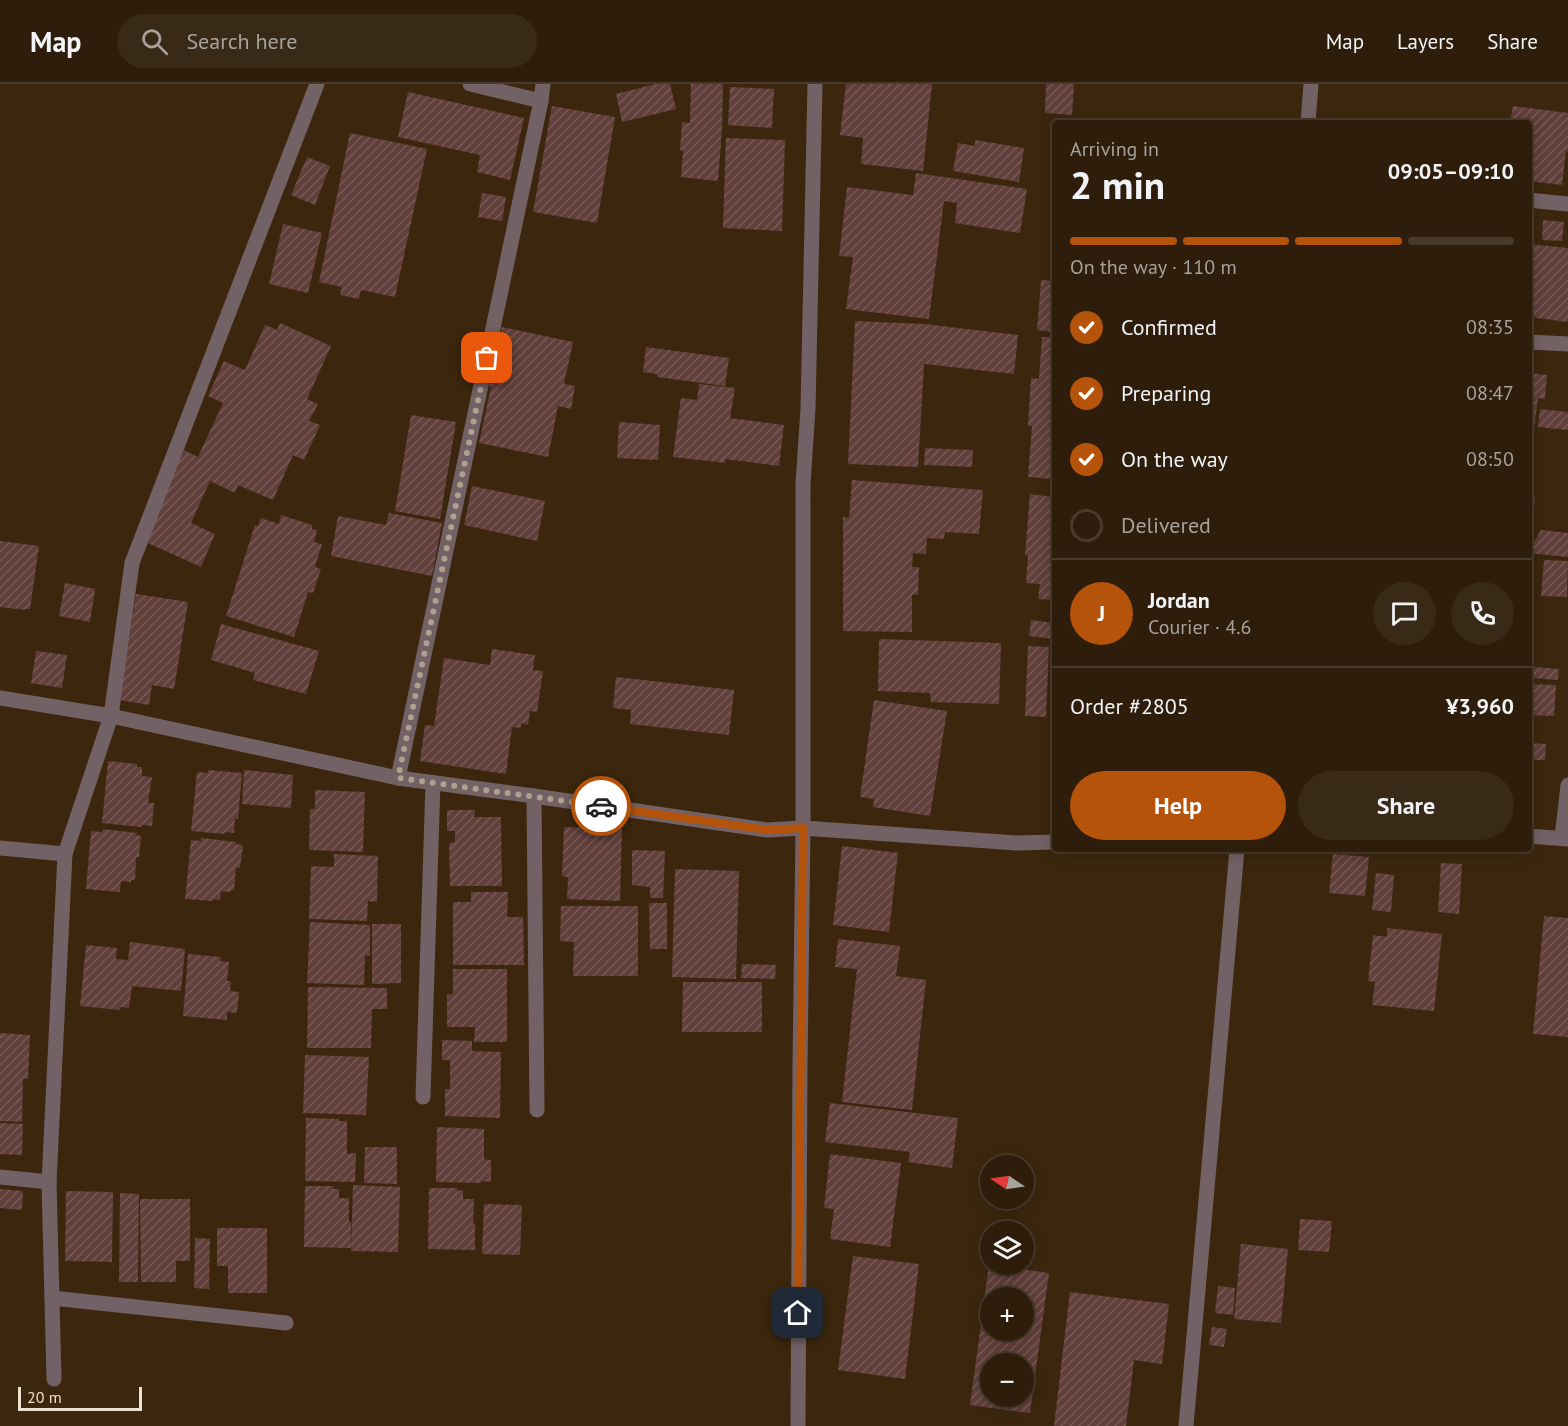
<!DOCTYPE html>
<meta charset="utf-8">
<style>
:root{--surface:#2d1d0a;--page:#392a18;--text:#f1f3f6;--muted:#a7a29c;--line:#483b2b;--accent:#b45309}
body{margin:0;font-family:"PT Sans",sans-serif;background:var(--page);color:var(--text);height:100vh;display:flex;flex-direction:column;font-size:22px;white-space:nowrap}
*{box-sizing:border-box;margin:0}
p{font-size:20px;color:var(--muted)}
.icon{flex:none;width:33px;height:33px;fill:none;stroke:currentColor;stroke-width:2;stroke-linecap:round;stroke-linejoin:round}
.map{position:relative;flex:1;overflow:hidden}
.side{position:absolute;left:1052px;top:36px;width:480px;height:732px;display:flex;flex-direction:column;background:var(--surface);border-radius:6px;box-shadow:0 3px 15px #0003,0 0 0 2px var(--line)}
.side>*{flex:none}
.needle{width:39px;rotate:283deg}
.controls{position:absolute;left:980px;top:1071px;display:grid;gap:12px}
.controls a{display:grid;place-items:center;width:54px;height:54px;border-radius:50%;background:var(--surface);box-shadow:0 3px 15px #0003,0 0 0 2px var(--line);font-size:30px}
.scale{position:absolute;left:18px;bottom:15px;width:124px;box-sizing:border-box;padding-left:6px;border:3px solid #efe1d2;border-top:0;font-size:16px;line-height:21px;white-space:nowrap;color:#efe1d2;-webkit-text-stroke:4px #3c270e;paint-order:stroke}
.pin{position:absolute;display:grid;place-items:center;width:51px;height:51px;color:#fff;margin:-26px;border-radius:12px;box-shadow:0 3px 9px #0006}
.courier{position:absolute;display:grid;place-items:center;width:60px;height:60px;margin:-30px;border:4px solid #b45309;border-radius:50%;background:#fff;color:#222;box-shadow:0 2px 8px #0007}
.summary em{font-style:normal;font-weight:700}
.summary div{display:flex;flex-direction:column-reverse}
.summary{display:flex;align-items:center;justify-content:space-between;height:102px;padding:0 18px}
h1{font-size:39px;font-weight:700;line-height:45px}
.bar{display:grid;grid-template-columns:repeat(4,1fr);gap:9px 6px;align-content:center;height:72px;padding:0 18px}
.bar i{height:8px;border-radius:4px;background:var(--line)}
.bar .on{background:var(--accent)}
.bar p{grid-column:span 4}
.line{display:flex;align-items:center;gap:15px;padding:0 18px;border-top:2px solid var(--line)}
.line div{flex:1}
.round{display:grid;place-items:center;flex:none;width:63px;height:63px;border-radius:32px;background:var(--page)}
ol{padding:0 18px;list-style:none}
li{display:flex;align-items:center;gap:18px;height:66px}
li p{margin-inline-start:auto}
li .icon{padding:6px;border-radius:50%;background:var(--accent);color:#fff;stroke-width:4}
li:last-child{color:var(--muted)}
li i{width:33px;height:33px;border:3px solid var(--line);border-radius:50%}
.button{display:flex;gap:12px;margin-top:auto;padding:12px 18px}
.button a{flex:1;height:69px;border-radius:36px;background:var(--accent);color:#fff;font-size:24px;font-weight:700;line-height:69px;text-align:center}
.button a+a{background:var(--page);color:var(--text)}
header{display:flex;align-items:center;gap:36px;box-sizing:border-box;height:84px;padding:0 30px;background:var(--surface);border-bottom:2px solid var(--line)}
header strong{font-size:28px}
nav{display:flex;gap:33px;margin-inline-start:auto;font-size:21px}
.search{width:420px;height:54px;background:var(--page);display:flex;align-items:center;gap:15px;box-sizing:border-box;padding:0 21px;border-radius:33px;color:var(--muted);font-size:22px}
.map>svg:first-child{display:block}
.building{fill:url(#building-hatch);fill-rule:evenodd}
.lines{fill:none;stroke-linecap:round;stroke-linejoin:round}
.street{stroke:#736265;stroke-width:15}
.done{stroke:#b0a08d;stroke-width:6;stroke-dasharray:0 10.8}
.route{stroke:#b45309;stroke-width:8}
</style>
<header>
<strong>Map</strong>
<div class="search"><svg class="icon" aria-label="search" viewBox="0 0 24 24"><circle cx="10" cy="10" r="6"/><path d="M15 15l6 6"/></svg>Search here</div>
<nav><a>Map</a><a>Layers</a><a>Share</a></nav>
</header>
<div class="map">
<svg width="1568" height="1342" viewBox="0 0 1568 1342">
<defs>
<pattern id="building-hatch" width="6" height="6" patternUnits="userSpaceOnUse" patternTransform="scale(1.5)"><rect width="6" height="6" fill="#613f3a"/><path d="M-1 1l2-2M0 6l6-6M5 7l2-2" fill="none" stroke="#785a56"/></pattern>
</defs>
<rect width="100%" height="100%" fill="#3c270e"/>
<g class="building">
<path d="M 656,0 L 670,0 L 676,25 L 622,38 L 616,10 Z"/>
<path d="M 691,0 L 723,0 L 722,45 L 718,97 L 681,93 L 683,67 L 680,66 L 682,38 L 690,39 Z"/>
<path d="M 846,0 L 932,0 L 923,87 L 861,80 L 863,54 L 840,51 Z"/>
<path d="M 1046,0 L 1074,0 L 1072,31 L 1045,29 Z"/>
<path d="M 730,3 L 774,5 L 772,44 L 728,41 Z"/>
<path d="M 408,8 L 524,34 L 510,96 L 477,88 L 480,71 L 398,53 Z"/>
<path d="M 552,22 L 615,33 L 597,139 L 533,128 Z"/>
<path d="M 1513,22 L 1568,29 L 1568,68 L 1566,67 L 1562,101 L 1528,97 L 1528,39 L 1510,39 Z"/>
<path d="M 350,49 L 427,65 L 395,213 L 361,206 L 359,215 L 340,211 L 342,203 L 319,198 Z"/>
<path d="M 726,54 L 785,56 L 782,147 L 723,144 Z"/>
<path d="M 975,56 L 1024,64 L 1019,98 L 953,87 L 958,59 L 975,62 Z"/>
<path d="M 307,73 L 330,82 L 315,121 L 291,111 Z"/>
<path d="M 916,89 L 1027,105 L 1020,149 L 955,139 L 957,119 L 944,117 L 929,235 L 846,225 L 853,173 L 839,172 L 847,103 L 913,111 Z"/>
<path d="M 482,109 L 506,113 L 502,137 L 478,133 Z"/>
<path d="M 1543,136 L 1564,138 L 1562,157 L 1542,156 Z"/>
<path d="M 283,140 L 322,149 L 308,209 L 269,200 Z"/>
<path d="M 1528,160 L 1568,164 L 1568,238 L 1529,233 Z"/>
<path d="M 1041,196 L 1054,197 L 1054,248 L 1037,246 Z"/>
<path d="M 855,237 L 924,240 L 1018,251 L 1014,290 L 924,280 L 918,383 L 848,380 Z"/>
<path d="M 280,239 L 331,262 L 307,315 L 318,320 L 309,337 L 320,341 L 304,376 L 293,371 L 273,416 L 238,401 L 235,409 L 210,397 L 191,439 L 215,450 L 201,483 L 143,457 L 184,366 L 198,373 L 223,319 L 208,312 L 224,277 L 245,286 L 265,241 L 277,246 Z"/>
<path d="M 502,243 L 573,258 L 564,300 L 575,302 L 571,325 L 558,322 L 548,373 L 479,359 L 491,303 L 489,302 Z"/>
<path d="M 1042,253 L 1054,253 L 1054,395 L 1028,393 L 1032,342 L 1028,342 L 1031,294 L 1039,295 Z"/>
<path d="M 646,263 L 729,274 L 725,302 L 657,293 L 657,290 L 643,288 Z"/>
<path d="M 1528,289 L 1547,291 L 1545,315 L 1538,314 L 1534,345 L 1528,345 Z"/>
<path d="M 699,300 L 735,304 L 730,334 L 784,341 L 779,382 L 725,375 L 725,379 L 673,373 L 681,314 L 697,316 Z"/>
<path d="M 1540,325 L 1568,328 L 1568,346 L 1538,343 Z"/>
<path d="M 411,331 L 456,338 L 440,435 L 395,427 Z"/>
<path d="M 619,338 L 660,341 L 658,376 L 617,374 Z"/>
<path d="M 925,364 L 973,366 L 972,383 L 924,381 Z"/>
<path d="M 852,396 L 983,406 L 979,450 L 945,448 L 944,455 L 927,454 L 926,470 L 913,469 L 912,483 L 919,483 L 918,510 L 912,511 L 912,548 L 843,547 L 843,433 L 849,434 Z"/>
<path d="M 472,402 L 545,417 L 537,457 L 464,441 Z"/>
<path d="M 1030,410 L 1054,413 L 1054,516 L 1038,515 L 1040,500 L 1026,499 L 1028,471 L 1025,471 Z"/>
<path d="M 1528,412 L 1535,412 L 1531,455 L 1528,454 Z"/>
<path d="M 389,429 L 442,439 L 432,492 L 331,472 L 338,432 L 386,441 Z"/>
<path d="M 281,431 L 312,441 L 312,445 L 317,446 L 314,458 L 322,460 L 315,483 L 321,485 L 313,509 L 308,508 L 294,553 L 226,532 L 255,441 L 258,442 L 261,434 L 279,440 Z"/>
<path d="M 1541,446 L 1568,449 L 1568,473 L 1528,469 Z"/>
<path d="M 0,457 L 39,462 L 30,525 L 25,525 L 25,526 L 0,523 Z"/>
<path d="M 1544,476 L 1568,477 L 1567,513 L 1541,512 Z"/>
<path d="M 65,499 L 95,505 L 90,538 L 59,532 Z"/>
<path d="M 136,510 L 188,518 L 174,605 L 152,601 L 149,621 L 120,616 Z"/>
<path d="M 1031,536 L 1054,539 L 1054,555 L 1029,552 Z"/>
<path d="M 221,540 L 319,567 L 306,610 L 253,596 L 255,589 L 211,576 Z"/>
<path d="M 879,555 L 1001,559 L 999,620 L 931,618 L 930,609 L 878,607 Z"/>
<path d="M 1028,562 L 1049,563 L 1046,633 L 1025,632 Z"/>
<path d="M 492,565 L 535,571 L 533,586 L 543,587 L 537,628 L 530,627 L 528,641 L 521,639 L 521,644 L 512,643 L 506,690 L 420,677 L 425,641 L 434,642 L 444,574 L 490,581 Z"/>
<path d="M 36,567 L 67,571 L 62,604 L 31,599 Z"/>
<path d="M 1533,583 L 1559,585 L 1558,596 L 1533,594 Z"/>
<path d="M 616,593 L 734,606 L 729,651 L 630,640 L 631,626 L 613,624 Z"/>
<path d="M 1529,600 L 1556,601 L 1554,632 L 1528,631 Z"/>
<path d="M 874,616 L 947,627 L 930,732 L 873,723 L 874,715 L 860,713 Z"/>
<path d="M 1528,659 L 1546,660 L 1545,676 L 1528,676 Z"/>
<path d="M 108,677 L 137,680 L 137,683 L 142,683 L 142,692 L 152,693 L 148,719 L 154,719 L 152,742 L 142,741 L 141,743 L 102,739 Z"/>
<path d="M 208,686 L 242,689 L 238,735 L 235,734 L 234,749 L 225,748 L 225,750 L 191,747 L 197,688 L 208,689 Z"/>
<path d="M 244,686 L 293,691 L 291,724 L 242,720 Z"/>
<path d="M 315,706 L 365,708 L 363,768 L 309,766 L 310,725 L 315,725 Z"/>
<path d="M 447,726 L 475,726 L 474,733 L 501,733 L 502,802 L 450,802 L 449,759 L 455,758 L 455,747 L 447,747 Z"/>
<path d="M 564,743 L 622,745 L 620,817 L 567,815 L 568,793 L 562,792 Z"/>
<path d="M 103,745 L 137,749 L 136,751 L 141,752 L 139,774 L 136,773 L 135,796 L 131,796 L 131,798 L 121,797 L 120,808 L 86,805 L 91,747 L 102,748 Z"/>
<path d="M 201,754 L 236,758 L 235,760 L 243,761 L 240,784 L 236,784 L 234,806 L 231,806 L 230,808 L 221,807 L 220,816 L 213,815 L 213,817 L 185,815 L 191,756 L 201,757 Z"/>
<path d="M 842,762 L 898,769 L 889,848 L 833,841 Z"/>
<path d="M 632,766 L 665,767 L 663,814 L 650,814 L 650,803 L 632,801 Z"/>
<path d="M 334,770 L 378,772 L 377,818 L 368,817 L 367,837 L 309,835 L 311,782 L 334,783 Z"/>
<path d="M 1333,770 L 1369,773 L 1365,812 L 1329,809 Z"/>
<path d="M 1441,779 L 1462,780 L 1459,830 L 1438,828 Z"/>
<path d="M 675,785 L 739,787 L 736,895 L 672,893 Z"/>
<path d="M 1376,789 L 1394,791 L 1391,828 L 1372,826 Z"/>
<path d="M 471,808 L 508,808 L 507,833 L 523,833 L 524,881 L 453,881 L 453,818 L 471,818 Z"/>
<path d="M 649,819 L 667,819 L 667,865 L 650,865 Z"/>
<path d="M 561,822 L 638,822 L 638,892 L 573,892 L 574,858 L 560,857 Z"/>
<path d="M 1544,832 L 1568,834 L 1568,953 L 1533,950 Z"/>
<path d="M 310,838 L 370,841 L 370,872 L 365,872 L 364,901 L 307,899 Z"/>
<path d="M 372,840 L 401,840 L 401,899 L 372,900 Z"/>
<path d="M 1387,844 L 1442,850 L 1434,927 L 1372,921 L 1375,898 L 1368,897 L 1373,851 L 1387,853 Z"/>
<path d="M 838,855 L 900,862 L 896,892 L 926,896 L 912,1026 L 842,1018 L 857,885 L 835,883 Z"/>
<path d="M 130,858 L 185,865 L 181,907 L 132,902 L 129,924 L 120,923 L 119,926 L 80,922 L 86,861 L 117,864 L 116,875 L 128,876 Z"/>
<path d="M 188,870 L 221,873 L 220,877 L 229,878 L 227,897 L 231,897 L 230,907 L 239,908 L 237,929 L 227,928 L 227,936 L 183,932 Z"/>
<path d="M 742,880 L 776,881 L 775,895 L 741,894 Z"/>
<path d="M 453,885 L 507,885 L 507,958 L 474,958 L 475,943 L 447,943 L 447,911 L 453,910 Z"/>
<path d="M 683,898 L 762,898 L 762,948 L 682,948 Z"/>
<path d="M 308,903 L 387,904 L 387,925 L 372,925 L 371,964 L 307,964 Z"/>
<path d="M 0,949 L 30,951 L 28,995 L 23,995 L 22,1038 L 0,1037 Z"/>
<path d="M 442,956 L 472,957 L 472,967 L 501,968 L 500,1034 L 445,1032 L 445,1005 L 450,1005 L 450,976 L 442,976 Z"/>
<path d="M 305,971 L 369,973 L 366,1031 L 303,1029 Z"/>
<path d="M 830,1019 L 958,1034 L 952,1084 L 908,1078 L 910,1068 L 825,1058 Z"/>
<path d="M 306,1034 L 339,1035 L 339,1037 L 347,1037 L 347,1070 L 356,1069 L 355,1098 L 305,1097 Z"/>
<path d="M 0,1039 L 23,1040 L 22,1071 L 0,1070 Z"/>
<path d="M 437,1043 L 484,1045 L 484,1075 L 491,1076 L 491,1098 L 481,1097 L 481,1099 L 436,1098 Z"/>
<path d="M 365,1063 L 397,1063 L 397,1100 L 364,1099 Z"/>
<path d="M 830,1070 L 901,1079 L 890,1163 L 830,1155 L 834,1125 L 824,1124 Z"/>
<path d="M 353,1101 L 400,1103 L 398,1168 L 351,1167 Z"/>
<path d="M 305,1102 L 333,1102 L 333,1105 L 339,1105 L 339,1114 L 349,1114 L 349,1138 L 351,1138 L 351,1164 L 304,1163 Z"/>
<path d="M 429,1104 L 457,1104 L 457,1107 L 463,1106 L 463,1115 L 474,1115 L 473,1140 L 475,1140 L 475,1166 L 428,1165 Z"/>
<path d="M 0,1105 L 23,1107 L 22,1126 L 0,1124 Z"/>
<path d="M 66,1107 L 113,1108 L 112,1178 L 65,1177 Z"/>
<path d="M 120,1109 L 139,1110 L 138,1198 L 119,1198 Z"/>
<path d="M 140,1115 L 190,1115 L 190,1177 L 176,1177 L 176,1198 L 141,1198 Z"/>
<path d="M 484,1120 L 522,1121 L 520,1171 L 482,1170 Z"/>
<path d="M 1300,1135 L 1332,1137 L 1329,1168 L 1298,1166 Z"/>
<path d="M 217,1144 L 267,1144 L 267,1209 L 228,1209 L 228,1182 L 217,1182 Z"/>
<path d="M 195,1154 L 210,1155 L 209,1205 L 194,1204 Z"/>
<path d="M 1241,1160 L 1288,1165 L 1281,1239 L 1234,1235 Z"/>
<path d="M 853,1172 L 919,1180 L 905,1295 L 838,1286 Z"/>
<path d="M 989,1181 L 1049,1189 L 1030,1329 L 970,1321 ZM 990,1214 L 1023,1214 L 1023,1246 L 990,1246 ZM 990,1280 L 1023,1280 L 1023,1312 L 990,1312 Z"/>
<path d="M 1218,1202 L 1235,1204 L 1233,1231 L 1215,1229 Z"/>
<path d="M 1070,1208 L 1169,1220 L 1162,1280 L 1134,1276 L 1126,1342 L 1054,1342 Z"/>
<path d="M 1212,1243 L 1227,1245 L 1224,1263 L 1209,1261 Z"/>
</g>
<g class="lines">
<g class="street">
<path d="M 470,0 L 541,17"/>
<path d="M 1308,39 L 1311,0"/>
<path d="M 1528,116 L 1568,120"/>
<path d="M 1528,258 L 1568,260"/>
<path d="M 0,614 L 111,632 L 398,694 L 534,712 L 767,746 L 803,744 L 1017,759 L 1054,758"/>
<path d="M 398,694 L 541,17 L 543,0"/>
<path d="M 534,712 L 537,1026"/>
<path d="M 1528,752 L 1568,755"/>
<path d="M 1562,754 L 1568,701"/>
<path d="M 0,764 L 65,770 L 111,632 L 132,479 L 317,0"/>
<path d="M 423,1013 L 433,699"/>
<path d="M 0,1093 L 49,1098 L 65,770"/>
<path d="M 49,1098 L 54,1295"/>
<path d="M 52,1214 L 286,1239"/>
<path d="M 798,1342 L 800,982 L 803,744 L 803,400 L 808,325 L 815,0"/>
<path d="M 1186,1342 L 1237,765"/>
</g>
</g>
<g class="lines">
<path class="done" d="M 487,274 L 398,694 L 601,722"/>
<path class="route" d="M 601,722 L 767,746 L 803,744 L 798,1229"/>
</g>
</svg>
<div class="controls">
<a><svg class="needle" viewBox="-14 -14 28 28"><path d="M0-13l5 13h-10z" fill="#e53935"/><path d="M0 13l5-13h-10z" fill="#a7a29c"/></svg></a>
<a><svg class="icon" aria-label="layers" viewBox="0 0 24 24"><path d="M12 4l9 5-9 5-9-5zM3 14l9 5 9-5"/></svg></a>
<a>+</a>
<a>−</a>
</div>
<div class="scale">20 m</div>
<div class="pin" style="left:487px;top:274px;background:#ea580c"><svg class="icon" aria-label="bag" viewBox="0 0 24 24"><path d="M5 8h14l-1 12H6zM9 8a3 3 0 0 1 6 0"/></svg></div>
<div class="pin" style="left:798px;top:1229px;background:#1f2937"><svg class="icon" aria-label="home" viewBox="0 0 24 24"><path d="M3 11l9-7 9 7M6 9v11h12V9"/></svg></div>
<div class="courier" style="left:601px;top:722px"><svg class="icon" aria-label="car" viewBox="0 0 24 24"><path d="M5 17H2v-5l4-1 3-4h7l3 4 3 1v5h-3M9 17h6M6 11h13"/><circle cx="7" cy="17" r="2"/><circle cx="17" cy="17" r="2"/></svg></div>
<section class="side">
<div class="summary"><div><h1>2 min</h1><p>Arriving in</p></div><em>09:05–09:10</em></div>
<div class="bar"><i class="on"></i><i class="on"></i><i class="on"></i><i></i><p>On the way · 110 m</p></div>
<ol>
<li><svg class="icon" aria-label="check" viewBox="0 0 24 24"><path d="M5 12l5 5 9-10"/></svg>Confirmed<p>08:35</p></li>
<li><svg class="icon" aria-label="check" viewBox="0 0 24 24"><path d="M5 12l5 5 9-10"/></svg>Preparing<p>08:47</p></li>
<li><svg class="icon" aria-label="check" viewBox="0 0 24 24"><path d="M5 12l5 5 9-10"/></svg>On the way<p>08:50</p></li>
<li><i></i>Delivered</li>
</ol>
<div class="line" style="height:108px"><b class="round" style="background:var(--accent);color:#fff">J</b><div><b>Jordan</b><p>Courier · 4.6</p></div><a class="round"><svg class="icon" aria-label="chat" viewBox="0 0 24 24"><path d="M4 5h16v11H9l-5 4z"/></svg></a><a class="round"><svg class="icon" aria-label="phone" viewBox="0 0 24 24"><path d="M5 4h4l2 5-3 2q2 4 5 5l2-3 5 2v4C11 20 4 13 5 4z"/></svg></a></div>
<div class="line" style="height:78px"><div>Order #2805</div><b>¥3,960</b></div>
<div class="button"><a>Help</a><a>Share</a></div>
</section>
</div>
